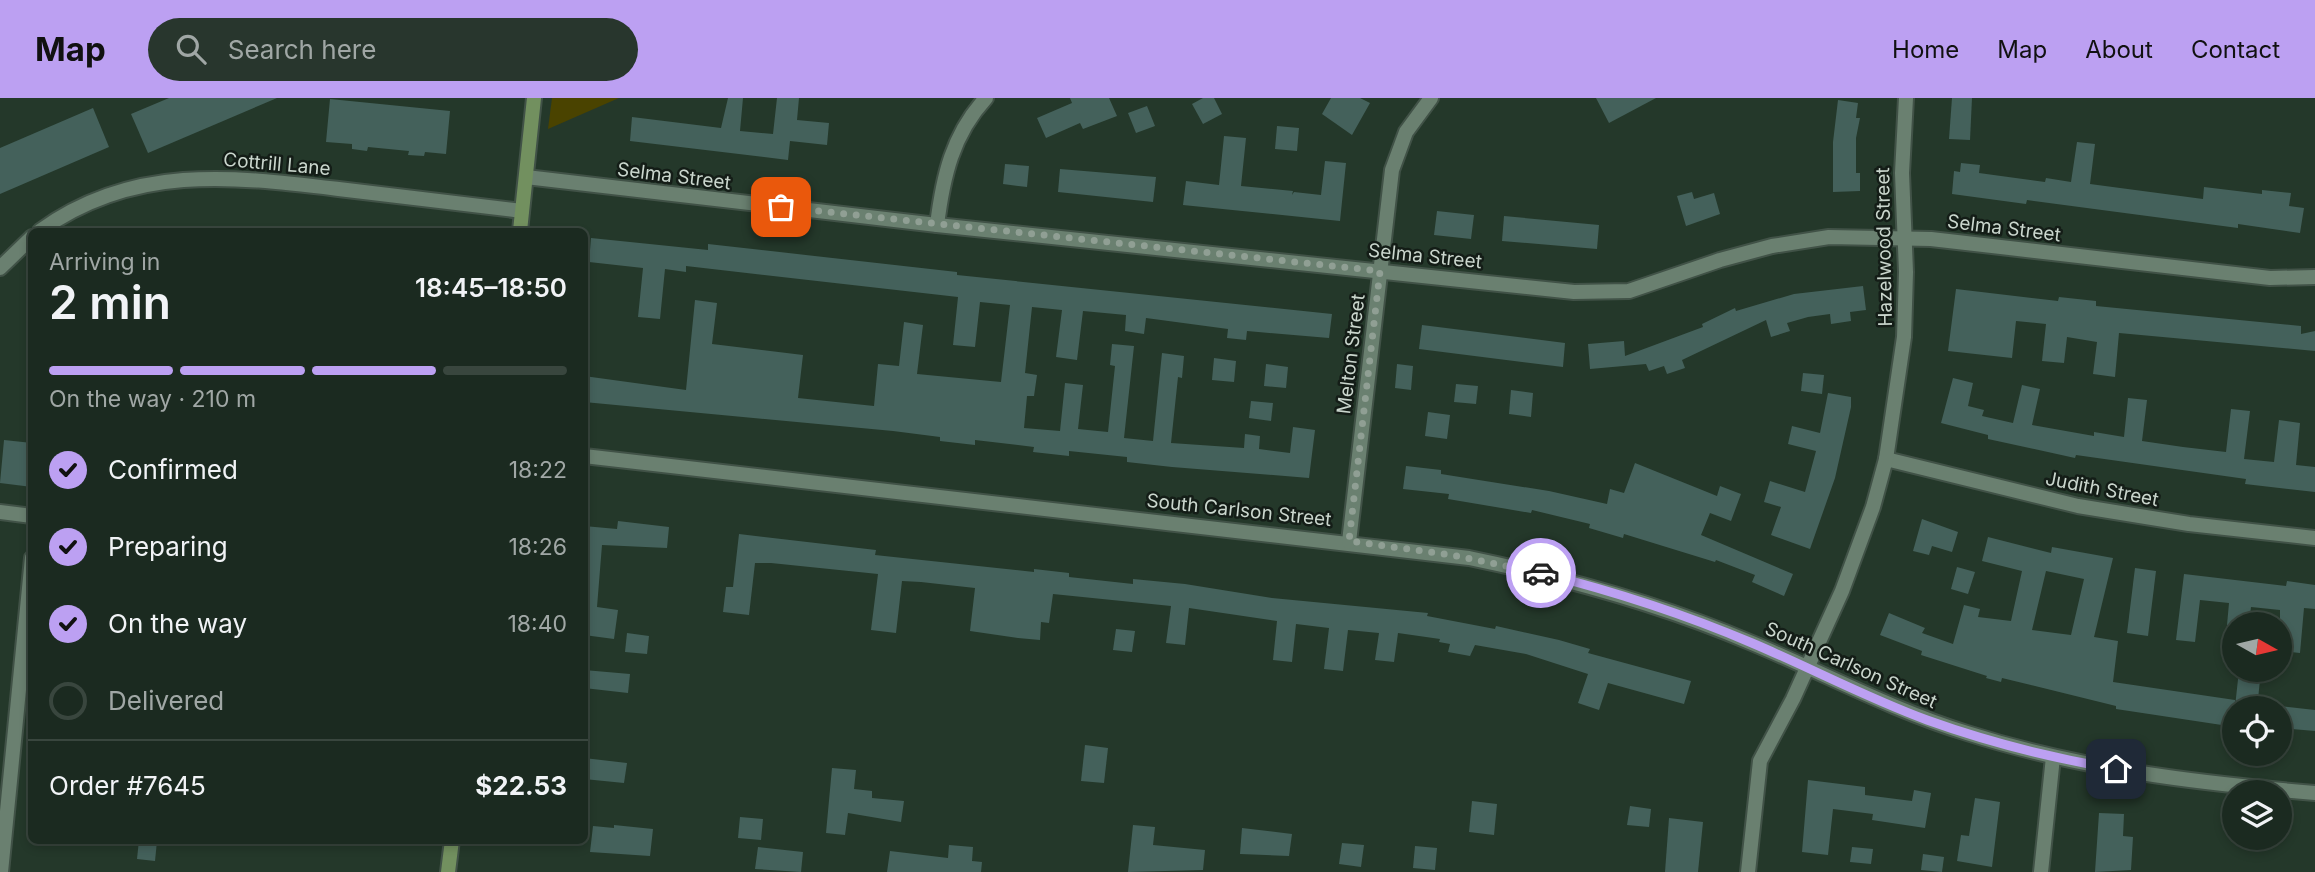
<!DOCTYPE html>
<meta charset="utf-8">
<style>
:root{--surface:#1b2a20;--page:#28362d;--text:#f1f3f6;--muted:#a0a7a5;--line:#39463e;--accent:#bca0f2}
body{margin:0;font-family:Inter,sans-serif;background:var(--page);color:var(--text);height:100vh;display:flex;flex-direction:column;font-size:26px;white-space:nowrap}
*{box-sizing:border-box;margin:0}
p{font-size:23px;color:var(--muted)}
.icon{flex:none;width:38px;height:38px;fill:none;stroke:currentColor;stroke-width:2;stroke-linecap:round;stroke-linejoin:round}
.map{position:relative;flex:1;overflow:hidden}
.side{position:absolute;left:28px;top:130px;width:560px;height:616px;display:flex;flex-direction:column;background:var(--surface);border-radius:10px;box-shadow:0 4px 10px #0003,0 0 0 2px var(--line)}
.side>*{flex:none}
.needle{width:46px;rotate:98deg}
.controls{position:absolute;left:2222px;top:514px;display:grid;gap:14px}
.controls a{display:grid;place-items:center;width:70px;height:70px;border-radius:50%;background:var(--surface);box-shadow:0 4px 10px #0003,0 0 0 2px var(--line);font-size:35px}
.pin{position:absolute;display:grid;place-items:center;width:60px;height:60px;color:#fff;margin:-30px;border-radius:14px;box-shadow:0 4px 10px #0006}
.courier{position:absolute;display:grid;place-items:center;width:70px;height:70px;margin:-35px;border:5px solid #bca0f2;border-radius:50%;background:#fff;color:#222;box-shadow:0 2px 9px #0007}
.summary em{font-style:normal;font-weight:600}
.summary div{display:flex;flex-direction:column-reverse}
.summary{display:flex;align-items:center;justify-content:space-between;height:119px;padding:0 21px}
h1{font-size:46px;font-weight:600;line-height:52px}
.bar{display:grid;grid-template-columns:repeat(4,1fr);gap:10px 7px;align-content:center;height:84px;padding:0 21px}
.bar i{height:9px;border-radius:5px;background:var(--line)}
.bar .selected{background:var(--accent)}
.bar p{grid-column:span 4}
.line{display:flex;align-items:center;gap:18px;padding:0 21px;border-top:2px solid var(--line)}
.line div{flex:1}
ol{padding:0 21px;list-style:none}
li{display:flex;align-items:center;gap:21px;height:77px}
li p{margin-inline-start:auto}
li .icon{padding:7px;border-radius:50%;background:var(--accent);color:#111;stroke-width:4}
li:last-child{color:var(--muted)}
li i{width:38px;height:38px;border:4px solid var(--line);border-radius:50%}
header{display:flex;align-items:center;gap:42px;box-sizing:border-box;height:98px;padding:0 35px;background:var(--accent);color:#111}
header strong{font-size:33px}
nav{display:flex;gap:38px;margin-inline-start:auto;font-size:24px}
.search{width:490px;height:63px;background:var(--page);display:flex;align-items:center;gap:18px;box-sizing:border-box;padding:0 24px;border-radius:38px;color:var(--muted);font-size:26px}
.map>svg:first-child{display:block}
.green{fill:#4a4300}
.building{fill:#44615b;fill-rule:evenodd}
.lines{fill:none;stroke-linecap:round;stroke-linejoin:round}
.street-casing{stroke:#415247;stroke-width:18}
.secondary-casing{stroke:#415247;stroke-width:18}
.street{stroke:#6a8070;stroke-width:14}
.secondary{stroke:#72905f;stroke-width:14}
.done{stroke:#909f94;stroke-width:7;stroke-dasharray:0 12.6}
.route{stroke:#bca0f2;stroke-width:9}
.labels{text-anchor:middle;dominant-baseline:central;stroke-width:5;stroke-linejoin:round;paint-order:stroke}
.street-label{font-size:19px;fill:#cad6cd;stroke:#141d17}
</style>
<header>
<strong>Map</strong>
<div class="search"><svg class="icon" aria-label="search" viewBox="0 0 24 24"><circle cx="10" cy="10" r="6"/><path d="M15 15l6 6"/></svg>Search here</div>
<nav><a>Home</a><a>Map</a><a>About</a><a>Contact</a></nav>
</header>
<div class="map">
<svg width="2315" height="774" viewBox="0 0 2315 774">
<rect width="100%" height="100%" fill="#24382a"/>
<path class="green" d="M 552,0 L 619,0 L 548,31 Z"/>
<g class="building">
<path d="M 169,0 L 277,0 L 148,55 L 131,16 Z"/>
<path d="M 728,0 L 743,0 L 740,33 L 773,36 L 777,0 L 799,0 L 797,22 L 829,25 L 827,47 L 790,43 L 788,62 L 630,43 L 632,19 L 721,30 Z"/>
<path d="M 1070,0 L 1109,0 L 1117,18 L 1083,31 L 1080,25 L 1046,40 L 1037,20 L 1072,5 Z"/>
<path d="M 1203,0 L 1214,0 L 1222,16 L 1203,26 L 1192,6 Z"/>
<path d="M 1331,0 L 1360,0 L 1370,5 L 1352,37 L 1322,16 Z"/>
<path d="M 1596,0 L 1656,0 L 1609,25 Z"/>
<path d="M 1952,0 L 1972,0 L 1970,42 L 1949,41 Z"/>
<path d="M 330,1 L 450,13 L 446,56 L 425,54 L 424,58 L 408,57 L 409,53 L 368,49 L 367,53 L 352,51 L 352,46 L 326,44 Z"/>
<path d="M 1838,2 L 1858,5 L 1856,20 L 1860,20 L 1856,40 L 1856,75 L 1860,75 L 1860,93 L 1833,94 L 1833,44 Z"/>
<path d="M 1147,8 L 1155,28 L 1136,35 L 1128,15 Z"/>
<path d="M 93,10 L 109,49 L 0,96 L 0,50 Z"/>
<path d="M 1277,28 L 1299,30 L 1297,53 L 1275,51 Z"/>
<path d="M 1224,38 L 1246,40 L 1241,88 L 1293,93 L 1292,97 L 1294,94 L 1321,97 L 1325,63 L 1346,65 L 1340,123 L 1183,107 L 1186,83 L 1219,87 Z"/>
<path d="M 2077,44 L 2095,46 L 2090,86 L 2203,101 L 2204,89 L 2262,96 L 2262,92 L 2291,95 L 2289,108 L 2304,110 L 2300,135 L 2238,126 L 2238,130 L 2027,102 L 2026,106 L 1952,96 L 1954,73 L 1960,74 L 1961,65 L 1980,67 L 1979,75 L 2045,84 L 2046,80 L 2071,84 Z"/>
<path d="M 1005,66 L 1029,68 L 1027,89 L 1003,86 Z"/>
<path d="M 1060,71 L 1156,79 L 1153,104 L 1058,94 Z"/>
<path d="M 1692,94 L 1694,101 L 1714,95 L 1720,116 L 1686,128 L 1677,98 Z"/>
<path d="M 1437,113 L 1474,117 L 1471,141 L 1434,137 Z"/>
<path d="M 1504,118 L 1599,127 L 1597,151 L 1502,143 Z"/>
<path d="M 591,140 L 708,152 L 708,146 L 957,174 L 957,177 L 1332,216 L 1329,240 L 1247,233 L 1246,242 L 1227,240 L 1228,231 L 1146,220 L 1144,236 L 1125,233 L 1126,217 L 1083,213 L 1077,262 L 1056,259 L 1062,212 L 1032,209 L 1025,275 L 1037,277 L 1034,298 L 1027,298 L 1024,330 L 1060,333 L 1065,285 L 1083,287 L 1078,331 L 1108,334 L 1115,268 L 1110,267 L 1112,246 L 1134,248 L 1124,340 L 1153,343 L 1162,255 L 1184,258 L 1182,280 L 1178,279 L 1171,345 L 1244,350 L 1245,336 L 1260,338 L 1259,351 L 1290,355 L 1293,329 L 1315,332 L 1309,380 L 1172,369 L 1127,364 L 1127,359 L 1069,353 L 1069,358 L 1033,354 L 1034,349 L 975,342 L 975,347 L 940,343 L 940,339 L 893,333 L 584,304 L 584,278 L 686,292 L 695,202 L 717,205 L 712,246 L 803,257 L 798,300 L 874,308 L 878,266 L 899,268 L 904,224 L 923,227 L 917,276 L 1001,284 L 1010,207 L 980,204 L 975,249 L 953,247 L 958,199 L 686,168 L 686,174 L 665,171 L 660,221 L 638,219 L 643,170 L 589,164 Z"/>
<path d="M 1863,188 L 1866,212 L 1850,214 L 1851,223 L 1831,226 L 1830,216 L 1808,219 L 1787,225 L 1790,233 L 1771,239 L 1766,222 L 1682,262 L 1685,270 L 1667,276 L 1664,268 L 1649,273 L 1646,266 L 1590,271 L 1588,246 L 1624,243 L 1625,258 L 1703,229 L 1702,226 L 1735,210 L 1736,213 L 1794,196 Z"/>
<path d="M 1956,191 L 2058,203 L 2059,199 L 2096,203 L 2096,208 L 2301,228 L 2301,236 L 2315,233 L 2315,253 L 2119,235 L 2115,279 L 2093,276 L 2097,244 L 2067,239 L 2064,265 L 2042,263 L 2046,226 L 2016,223 L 2012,260 L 1948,253 Z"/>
<path d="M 1422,227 L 1565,245 L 1563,269 L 1419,251 Z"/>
<path d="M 1214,260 L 1236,263 L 1234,284 L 1212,282 Z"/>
<path d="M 1266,266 L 1288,269 L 1286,290 L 1264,288 Z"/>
<path d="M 1397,266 L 1413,268 L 1411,292 L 1395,290 Z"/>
<path d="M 1803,275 L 1824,277 L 1822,296 L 1801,293 Z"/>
<path d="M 1953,280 L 1973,285 L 1968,308 L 1984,312 L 1982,318 L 2013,325 L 2022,287 L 2040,291 L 2032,327 L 2094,338 L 2094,334 L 2124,339 L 2128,300 L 2147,302 L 2142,343 L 2183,349 L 2226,354 L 2231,311 L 2250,313 L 2244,361 L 2274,364 L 2279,322 L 2300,325 L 2296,367 L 2315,369 L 2315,394 L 2245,386 L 2246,381 L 2076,357 L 2075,360 L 1988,341 L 1988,337 L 1941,325 Z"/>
<path d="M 1456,286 L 1478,288 L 1476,306 L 1454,304 Z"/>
<path d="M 1511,292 L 1533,295 L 1531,319 L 1509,316 Z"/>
<path d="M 1828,295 L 1851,299 L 1851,309 L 1835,380 L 1810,451 L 1771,437 L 1781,409 L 1764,404 L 1770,383 L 1805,394 L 1816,353 L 1788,346 L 1792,328 L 1820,335 Z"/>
<path d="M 1251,303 L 1273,305 L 1271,323 L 1249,320 Z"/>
<path d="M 1428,314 L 1450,317 L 1447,341 L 1425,338 Z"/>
<path d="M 4,342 L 32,345 L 32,389 L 0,385 Z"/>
<path d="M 1635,365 L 1717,398 L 1720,388 L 1741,396 L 1731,423 L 1710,415 L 1701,437 L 1793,476 L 1784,498 L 1752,484 L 1755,477 L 1716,462 L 1715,464 L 1624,436 L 1623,440 L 1589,430 L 1590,426 L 1532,412 L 1531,415 L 1448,401 L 1449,396 L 1403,391 L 1406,368 L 1441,372 L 1441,376 L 1549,393 L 1607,406 L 1610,391 L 1624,395 Z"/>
<path d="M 1922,421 L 1958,434 L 1952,454 L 1932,448 L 1929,457 L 1913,453 Z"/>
<path d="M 618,423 L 669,429 L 667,450 L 602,447 L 597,509 L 618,512 L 614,541 L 584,537 L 584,428 L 617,431 Z"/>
<path d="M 739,436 L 876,452 L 875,457 L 1034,474 L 1034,471 L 1069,475 L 1069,479 L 1133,486 L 1133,481 L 1185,486 L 1272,500 L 1428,515 L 1427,518 L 1495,531 L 1496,528 L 1559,542 L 1590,551 L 1588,555 L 1691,583 L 1684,606 L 1608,585 L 1599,612 L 1578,605 L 1588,576 L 1526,556 L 1475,547 L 1470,558 L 1448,554 L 1450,546 L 1439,544 L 1440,541 L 1398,535 L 1394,564 L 1375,562 L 1379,535 L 1348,532 L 1343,573 L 1324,571 L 1329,530 L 1296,526 L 1292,564 L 1273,562 L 1277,523 L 1189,510 L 1185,547 L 1166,545 L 1171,508 L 1053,496 L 1049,525 L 1041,524 L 1040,542 L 1018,540 L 970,533 L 975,490 L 921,484 L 902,483 L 896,535 L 871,532 L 878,476 L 771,465 L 755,465 L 749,517 L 723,514 L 726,489 L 733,489 Z"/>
<path d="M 1988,439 L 2051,455 L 2052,449 L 2113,460 L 2094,539 L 2118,543 L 2113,584 L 2235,602 L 2235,609 L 2239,572 L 2261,572 L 2257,611 L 2235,611 L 2235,629 L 2116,611 L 2116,608 L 2002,580 L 2001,584 L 1986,580 L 1987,578 L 1921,557 L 1922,553 L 1880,537 L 1889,515 L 1925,530 L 1922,535 L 1953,546 L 1964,507 L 1980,511 L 1978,519 L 2011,523 L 2022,473 L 1982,463 ZM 2046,473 L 2084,481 L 2071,537 L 2032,532 Z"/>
<path d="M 1957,469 L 1975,474 L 1968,496 L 1951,491 Z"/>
<path d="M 2135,470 L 2156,473 L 2148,538 L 2127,535 Z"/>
<path d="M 2184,476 L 2286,488 L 2287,483 L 2315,487 L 2315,511 L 2304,510 L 2300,555 L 2280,553 L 2280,512 L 2251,509 L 2249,527 L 2227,527 L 2229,505 L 2200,502 L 2195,544 L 2176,542 Z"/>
<path d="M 1116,531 L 1135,533 L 1132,554 L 1113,552 Z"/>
<path d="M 627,535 L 649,538 L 647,556 L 625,554 Z"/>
<path d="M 584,572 L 630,576 L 628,595 L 584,590 Z"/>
<path d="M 2280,608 L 2315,612 L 2315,633 L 2280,630 Z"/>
<path d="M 1085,647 L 1108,650 L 1104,685 L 1081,683 Z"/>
<path d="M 584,660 L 627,665 L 624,685 L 584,681 Z"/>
<path d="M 832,670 L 856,672 L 854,691 L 872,693 L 872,700 L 904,703 L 901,724 L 848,715 L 845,737 L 826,735 Z"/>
<path d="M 1808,682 L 1865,689 L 1865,697 L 1912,703 L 1914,692 L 1931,695 L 1925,730 L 1872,722 L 1873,716 L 1833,711 L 1828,757 L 1802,754 Z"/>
<path d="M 1975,700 L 2000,704 L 1992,769 L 1957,763 L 1961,737 L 1969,738 Z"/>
<path d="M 1472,703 L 1497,706 L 1494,737 L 1469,734 Z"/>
<path d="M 1630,708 L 1651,711 L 1649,729 L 1627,727 Z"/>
<path d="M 2099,715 L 2124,716 L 2123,738 L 2133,739 L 2131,772 L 2095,774 Z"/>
<path d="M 740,719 L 763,721 L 761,742 L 738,740 Z"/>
<path d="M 1669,720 L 1703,724 L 1698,774 L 1665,774 Z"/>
<path d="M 614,727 L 653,731 L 650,758 L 590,754 L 593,728 L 614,730 Z"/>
<path d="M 1133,727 L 1155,729 L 1153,747 L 1205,752 L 1203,772 L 1128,774 Z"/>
<path d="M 1242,730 L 1292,736 L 1289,758 L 1240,756 Z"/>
<path d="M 139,742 L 157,743 L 155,763 L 137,761 Z"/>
<path d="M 1342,745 L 1364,747 L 1361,769 L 1339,766 Z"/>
<path d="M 949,747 L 973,749 L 972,763 L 982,764 L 981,774 L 887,774 L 890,753 L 948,760 Z"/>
<path d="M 1415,748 L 1437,750 L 1435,772 L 1413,770 Z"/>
<path d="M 758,749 L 803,754 L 801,774 L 755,771 Z"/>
<path d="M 1852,749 L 1873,751 L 1871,766 L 1850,764 Z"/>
<path d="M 1923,756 L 1944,759 L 1942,774 L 1921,772 Z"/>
</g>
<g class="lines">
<g class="street-casing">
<g id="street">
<path d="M 526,79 L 937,127 L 1574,194 L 1629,193 L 1720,162 L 1772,148 L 1829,139 L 1931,141 L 2270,180 L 2315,179"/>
<path d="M 937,127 C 943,79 952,37 986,0"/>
<path d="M 40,133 C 135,64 238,79 347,92 C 406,99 464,106 522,113"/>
<path d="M 0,170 L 32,139"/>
<path d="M 584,358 L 1469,460 C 1566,480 1661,506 1752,545 C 1824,575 1892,612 1967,635 C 2080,671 2197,685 2315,695"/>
<path d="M 1886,361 L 2078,408 L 2189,426 L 2315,440"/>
<path d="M 0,414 L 32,418"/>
<path d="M 1349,444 L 1392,72 L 1406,34 L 1431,0"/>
<path d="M 1,774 L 32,460"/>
<path d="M 1748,774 L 1760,663 L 1793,601 L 1842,493 L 1873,409 L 1886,361 L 1904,239 L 1906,174 L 1902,75 L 1906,0"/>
<path d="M 2041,774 L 2053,659"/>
</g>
</g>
<g class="secondary-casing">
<g id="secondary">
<path d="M 520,133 L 534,0"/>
<path d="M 448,774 L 452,742"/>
</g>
</g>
<use href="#street" class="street"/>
<use href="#secondary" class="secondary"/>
</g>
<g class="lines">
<path class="done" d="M 781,109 L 1380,173 L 1349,443 L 1452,457 L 1541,475"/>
<path class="route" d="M 1541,475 C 1613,493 1684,516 1752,545 C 1811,570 1867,600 1927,622 C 1988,644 2052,660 2116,671"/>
</g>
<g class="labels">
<g class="street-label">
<text transform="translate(277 66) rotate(5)">Cottrill Lane</text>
<text transform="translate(674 78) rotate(7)">Selma Street</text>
<text transform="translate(2004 130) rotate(7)">Selma Street</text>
<text transform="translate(1884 149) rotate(-91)">Hazelwood Street</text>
<text transform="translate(1425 158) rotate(6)">Selma Street</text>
<text transform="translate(1351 256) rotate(-83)">Melton Street</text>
<text transform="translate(2102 391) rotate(11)">Judith Street</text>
<text transform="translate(1239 412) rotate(6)">South Carlson Street</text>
<text transform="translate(1851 567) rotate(24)">South Carlson Street</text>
</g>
</g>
</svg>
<div class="controls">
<a><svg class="needle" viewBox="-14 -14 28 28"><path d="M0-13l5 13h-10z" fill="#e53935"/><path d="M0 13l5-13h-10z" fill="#a0a7a5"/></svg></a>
<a><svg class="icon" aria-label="locate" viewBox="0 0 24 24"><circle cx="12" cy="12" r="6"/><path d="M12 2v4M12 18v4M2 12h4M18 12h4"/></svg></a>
<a><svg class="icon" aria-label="layers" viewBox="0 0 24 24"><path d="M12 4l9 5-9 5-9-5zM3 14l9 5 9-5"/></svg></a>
</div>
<div class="pin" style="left:781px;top:109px;background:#ea580c"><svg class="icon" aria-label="bag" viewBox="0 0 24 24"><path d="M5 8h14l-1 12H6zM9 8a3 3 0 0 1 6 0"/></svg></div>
<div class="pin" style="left:2116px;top:671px;background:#1f2937"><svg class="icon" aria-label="home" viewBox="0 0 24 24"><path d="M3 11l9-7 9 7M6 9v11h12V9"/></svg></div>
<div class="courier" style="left:1541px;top:475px"><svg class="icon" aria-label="car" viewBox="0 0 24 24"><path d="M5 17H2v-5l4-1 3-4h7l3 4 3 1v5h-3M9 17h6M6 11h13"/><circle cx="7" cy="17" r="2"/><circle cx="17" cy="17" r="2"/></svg></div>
<section class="side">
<div class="summary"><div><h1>2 min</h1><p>Arriving in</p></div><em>18:45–18:50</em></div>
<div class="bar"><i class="selected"></i><i class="selected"></i><i class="selected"></i><i></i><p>On the way · 210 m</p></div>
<ol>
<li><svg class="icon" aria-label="check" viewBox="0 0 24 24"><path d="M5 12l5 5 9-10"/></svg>Confirmed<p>18:22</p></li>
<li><svg class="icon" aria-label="check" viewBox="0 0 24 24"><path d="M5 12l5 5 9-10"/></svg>Preparing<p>18:26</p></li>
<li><svg class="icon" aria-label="check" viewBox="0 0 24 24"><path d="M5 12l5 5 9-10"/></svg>On the way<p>18:40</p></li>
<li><i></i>Delivered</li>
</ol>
<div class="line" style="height:91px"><div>Order #7645</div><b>$22.53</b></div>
</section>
</div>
